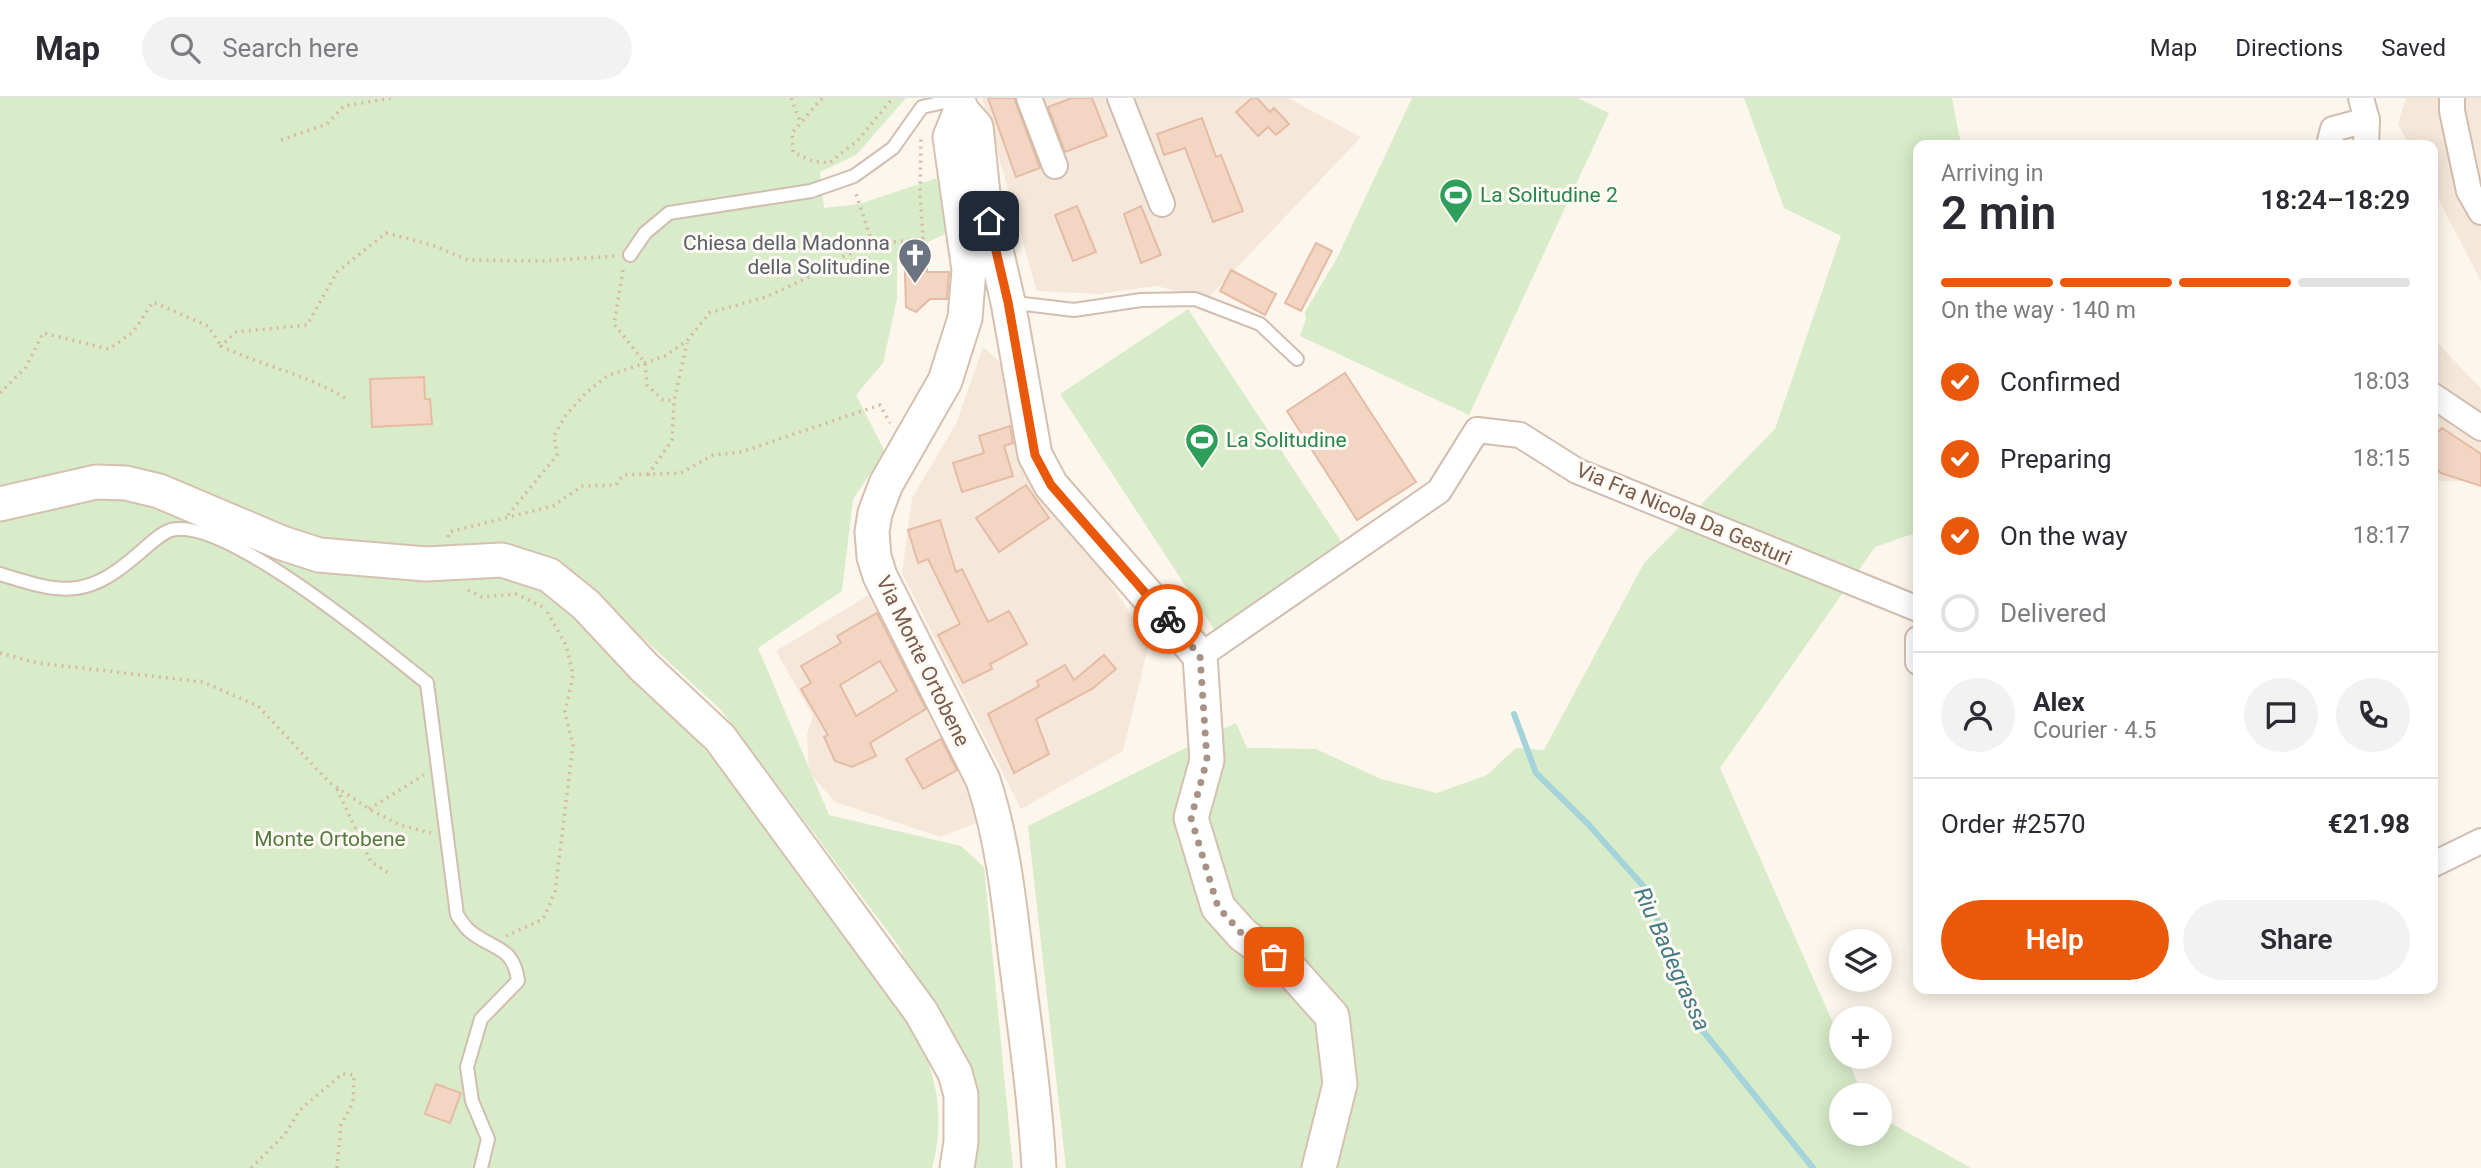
<!DOCTYPE html>
<meta charset="utf-8">
<style>
:root{--surface:#fff;--page:#f2f2f3;--text:#2b2b33;--muted:#7c7c81;--line:#e1e1e2;--accent:#ea580c}
body{margin:0;font-family:Roboto,sans-serif;background:var(--page);color:var(--text);height:100vh;display:flex;flex-direction:column;font-size:26px;white-space:nowrap}
*{box-sizing:border-box;margin:0}
p{font-size:23px;color:var(--muted)}
.icon{flex:none;width:38px;height:38px;fill:none;stroke:currentColor;stroke-width:2;stroke-linecap:round;stroke-linejoin:round}
.map{position:relative;flex:1;overflow:hidden}
.panel{position:absolute;left:1913px;top:42px;width:525px;height:854px;display:flex;flex-direction:column;background:var(--surface);border-radius:14px;box-shadow:0 4px 18px #0003}
.panel>*{flex:none}
.fabs{position:absolute;left:1829px;top:831px;display:grid;gap:14px}
.fabs a{display:grid;place-items:center;width:63px;height:63px;border-radius:50%;background:var(--surface);box-shadow:0 4px 18px #0003;font-size:35px}
.pin{position:absolute;display:grid;place-items:center;width:60px;height:60px;color:#fff;margin:-30px;border-radius:14px;box-shadow:0 4px 10px #0006}
.courier{position:absolute;display:grid;place-items:center;width:70px;height:70px;margin:-35px;border:5px solid #ea580c;border-radius:50%;background:#fff;color:#222;box-shadow:0 2px 9px #0007}
.summary em{font-style:normal;font-weight:600}
.summary div{display:flex;flex-direction:column-reverse}
.summary{display:flex;align-items:center;justify-content:space-between;height:119px;padding:0 28px}
h1{font-size:46px;font-weight:600;line-height:52px}
.bar{display:grid;grid-template-columns:repeat(4,1fr);gap:10px 7px;align-content:center;height:84px;padding:0 28px}
.bar i{height:9px;border-radius:5px;background:var(--line)}
.bar .on{background:var(--accent)}
.bar p{grid-column:span 4}
.line{display:flex;align-items:center;gap:18px;padding:0 28px;border-top:2px solid var(--line)}
.line div{flex:1}
.round{display:grid;place-items:center;flex:none;width:74px;height:74px;border-radius:37px;background:var(--page)}
ol{padding:0 28px;list-style:none}
li{display:flex;align-items:center;gap:21px;height:77px}
li p{margin-inline-start:auto}
li .icon{padding:7px;border-radius:50%;background:var(--accent);color:#fff;stroke-width:4}
li:last-child{color:var(--muted)}
li i{width:38px;height:38px;border:4px solid var(--line);border-radius:50%}
.button{display:flex;gap:14px;margin-top:auto;padding:14px 28px}
.button a{flex:1;height:80px;border-radius:42px;background:var(--accent);color:#fff;font-size:28px;font-weight:600;line-height:80px;text-align:center}
.button a+a{background:var(--page);color:var(--text)}
header{display:flex;align-items:center;gap:42px;box-sizing:border-box;height:98px;padding:0 35px;background:var(--surface);border-bottom:2px solid var(--line)}
header strong{font-size:33px}
nav{display:flex;gap:38px;margin-inline-start:auto;font-size:24px}
.search{width:490px;height:63px;background:var(--page);display:flex;align-items:center;gap:18px;box-sizing:border-box;padding:0 24px;border-radius:38px;color:var(--muted);font-size:26px}
.map>svg:first-child{display:block}
.residential{fill:#f5e8da}
.green{fill:#d8ecc9}
.lines{fill:none;stroke-linecap:round;stroke-linejoin:round}
.stream{stroke:#a5d3da;stroke-width:6}
.building{fill:#f3d5c3;stroke:#e6bba3;stroke-width:2;fill-rule:evenodd}
.lane-casing{stroke:#d1beb0;stroke-width:16}
.street-casing{stroke:#d1beb0;stroke-width:28}
.secondary-casing{stroke:#d6c0b0;stroke-width:37}
.path{stroke:#d9b8a5;stroke-width:3.5;stroke-dasharray:2 5;stroke-linecap:butt}
.lane{stroke:#fff;stroke-width:12}
.street{stroke:#fff;stroke-width:24}
.secondary{stroke:#fff;stroke-width:33}
.done{stroke:#a89285;stroke-width:7;stroke-dasharray:0 12.6}
.route{stroke:#ea580c;stroke-width:9}
.labels{text-anchor:middle;dominant-baseline:central;stroke-width:6;stroke-linejoin:round;paint-order:stroke}
.leisure-label{font-size:21px;fill:#27864d;stroke:#fffaf3;text-anchor:start}
.worship-label{font-size:21px;fill:#5b616d;stroke:#fffaf3;text-anchor:end}
.street-label{font-size:21px;fill:#7a5c4d;stroke:#fffaf3}
.park-label{font-size:21px;fill:#537a41;stroke:#fffaf3}
.water-label{font-size:23px;font-style:italic;fill:#437c86;stroke:#fffaf3}
</style>
<header>
<strong>Map</strong>
<div class="search"><svg class="icon" aria-label="search" viewBox="0 0 24 24"><circle cx="10" cy="10" r="6"/><path d="M15 15l6 6"/></svg>Search here</div>
<nav><a>Map</a><a>Directions</a><a>Saved</a></nav>
</header>
<div class="map">
<svg width="2481" height="1070" viewBox="0 0 2481 1070">
<rect width="100%" height="100%" fill="#fdf6ec"/>
<g class="residential">
<path d="M 982,0 L 1288,0 L 1361,39 L 1208,200 L 1156,188 L 1100,196 L 1037,193 Z"/>
<path d="M 2406,0 L 2481,0 L 2481,183 L 2433,91 L 2432,47 L 2409,47 L 2398,26 Z"/>
<path d="M 2432,239 L 2481,291 L 2481,383 L 2433,383 Z"/>
<path d="M 983,249 L 1007,271 L 1076,431 L 1149,545 L 1123,653 L 1021,711 L 902,475 L 912,400 L 956,326 Z"/>
<path d="M 869,497 L 905,561 L 901,564 L 962,669 L 979,724 L 940,739 L 835,704 L 809,674 L 807,636 L 813,618 L 776,553 Z"/>
</g>
<g class="green">
<path d="M 0,0 L 906,0 L 856,57 L 820,74 L 824,110 L 859,106 L 937,80 L 947,135 L 922,147 L 903,147 L 897,158 L 897,201 L 883,265 L 856,297 L 885,354 L 853,401 L 842,493 L 758,550 L 829,717 L 961,748 L 984,769 L 1013,1070 L 966,1070 L 973,997 L 898,847 L 721,612 L 585,487 L 576,523 L 674,615 L 745,699 L 916,936 C 938,980 945,1022 932,1070 L 0,1070 Z"/>
<path d="M 1412,0 L 1577,0 L 1609,15 L 1469,317 L 1300,238 L 1306,221 L 1305,214 L 1337,160 Z"/>
<path d="M 1744,0 L 1952,0 L 1961,47 L 1918,47 L 1918,434 L 1875,449 L 1720,670 L 1841,943 L 1841,959 L 1847,959 L 1862,997 L 1841,998 L 1841,1036 L 1880,1036 L 1880,1019 L 1971,1070 L 1066,1070 L 1028,728 L 1236,625 L 1247,650 L 1316,651 L 1381,681 L 1437,695 L 1487,677 L 1516,650 L 1544,652 L 1644,465 L 1775,331 L 1841,138 L 1784,110 Z"/>
<path d="M 1188,211 L 1344,448 L 1215,533 L 1060,296 Z"/>
</g>
<g class="lines">
<path class="stream" d="M 1514,616 L 1536,675 L 1588,726 L 1645,790 L 1699,928 L 1813,1070"/>
</g>
<g class="building">
<path d="M 988,0 L 1014,0 L 1040,70 L 1016,79 Z"/>
<path d="M 1072,0 L 1092,0 L 1107,38 L 1065,54 L 1048,9 Z"/>
<path d="M 1252,0 L 1257,0 L 1270,14 L 1274,10 L 1289,26 L 1276,37 L 1268,29 L 1258,38 L 1236,14 Z"/>
<path d="M 1202,20 L 1216,59 L 1221,57 L 1243,113 L 1213,124 L 1185,50 L 1164,57 L 1157,36 Z"/>
<path d="M 1077,108 L 1096,154 L 1073,163 L 1055,117 Z"/>
<path d="M 1141,108 L 1161,157 L 1141,165 L 1124,116 Z"/>
<path d="M 1316,145 L 1332,153 L 1301,213 L 1285,205 Z"/>
<path d="M 904,146 L 927,146 L 927,174 L 949,174 L 947,201 L 930,201 L 916,214 L 906,209 Z"/>
<path d="M 1231,172 L 1276,196 L 1265,217 L 1220,193 Z"/>
<path d="M 1345,275 L 1416,384 L 1357,422 L 1287,313 Z"/>
<path d="M 424,279 L 425,301 L 430,301 L 432,326 L 372,329 L 370,281 Z"/>
<path d="M 1010,328 L 1013,345 L 1004,348 L 1013,378 L 962,394 L 953,365 L 984,355 L 979,338 Z"/>
<path d="M 2442,330 L 2481,356 L 2481,388 L 2441,375 L 2432,367 L 2432,340 Z"/>
<path d="M 1026,387 L 1049,420 L 999,454 L 976,420 Z"/>
<path d="M 940,422 L 956,474 L 962,471 L 988,524 L 1009,513 L 1027,546 L 990,566 L 992,571 L 963,585 L 938,537 L 960,526 L 928,461 L 918,465 L 908,432 Z"/>
<path d="M 877,515 L 926,611 L 870,645 L 876,658 L 852,669 L 835,663 L 824,639 L 828,637 L 801,591 L 811,585 L 801,568 L 841,545 L 837,538 ZM 880,563 L 897,593 L 856,618 L 840,587 Z"/>
<path d="M 1104,557 L 1116,571 L 1092,591 L 1036,621 L 1049,656 L 1014,675 L 988,616 L 1039,588 L 1037,583 L 1065,567 L 1074,582 Z"/>
<path d="M 941,641 L 957,672 L 923,691 L 906,661 Z"/>
<path d="M 436,986 L 461,995 L 450,1025 L 425,1016 Z"/>
</g>
<g class="lines">
<g class="lane-casing">
<g id="lane">
<path d="M 630,157 L 645,135 L 669,115 L 811,93 L 854,78 L 893,50 L 922,9 L 958,1"/>
<path d="M 1008,204 L 1074,212 L 1141,202 L 1195,201 L 1260,226 L 1297,261"/>
<path d="M 0,476 C 57,494 84,502 132,461 C 143,453 158,436 171,432 C 224,417 383,550 427,585 L 457,817 C 461,822 465,830 471,834 C 493,852 514,848 518,883 L 481,921 L 467,969 L 472,1003 L 488,1041 L 481,1070"/>
</g>
</g>
<g class="street-casing">
<g id="street">
<path d="M 1029,0 L 1055,68"/>
<path d="M 1120,0 L 1162,106"/>
<path d="M 2361,0 L 2367,22 L 2366,47"/>
<path d="M 2452,0 L 2452,13 L 2469,93 L 2481,114"/>
<path d="M 2329,47 L 2333,31 L 2367,22"/>
<path d="M 2432,297 L 2481,330"/>
<path d="M 1918,541 L 1918,564"/>
<path d="M 1200,558 L 1439,393 L 1477,332 L 1520,337 L 1577,373 L 1918,511"/>
<path d="M 2432,767 L 2481,743"/>
</g>
</g>
<g class="secondary-casing">
<g id="secondary">
<path d="M 958,0 L 961,12 L 976,29 L 983,96 L 1008,204 L 1035,357 L 1051,387 L 1200,558 L 1207,662 L 1191,720 L 1218,809 L 1243,837 L 1289,870 L 1332,918 L 1340,986 L 1319,1070"/>
<path d="M 961,12 L 950,39 L 969,172 L 965,220 L 945,283 L 886,386 L 875,415 L 872,434 L 874,459 L 880,478 L 983,682 C 1002,739 1009,801 1016,861 C 1025,931 1035,1000 1039,1070"/>
<path d="M 0,406 L 96,384 L 126,385 L 159,393 L 282,445 L 319,457 L 426,466 L 502,462 L 549,477 L 586,507 L 644,569 L 720,640 L 921,914 L 955,975 L 961,997 L 961,1044 L 957,1070"/>
</g>
</g>
<g class="path">
<path d="M 791,0 L 800,23"/>
<path d="M 822,0 L 792,35 L 793,54 L 812,63 L 829,65 L 857,43 L 893,0"/>
<path d="M 281,42 L 327,26 L 344,8 L 391,0"/>
<path d="M 873,147 L 923,140 L 920,96 L 921,40"/>
<path d="M 623,172 L 614,226 L 645,265 L 647,287 L 663,302 L 674,303"/>
<path d="M 0,295 L 26,269 L 43,235 L 109,251 L 133,234 L 153,204 L 208,228 L 221,248"/>
<path d="M 345,300 C 306,276 262,268 221,248 L 236,234 L 307,227 L 337,174 L 386,135 L 432,147 L 468,162 L 541,163 L 615,158"/>
<path d="M 648,377 L 672,342 L 674,303 L 687,245"/>
<path d="M 508,417 L 557,357 L 554,338 L 566,317 L 586,295 L 607,278 L 665,258 L 688,242 L 709,215 L 766,199 L 811,178 L 821,167 L 873,147 L 856,96"/>
<path d="M 448,439 L 449,434 L 553,408 L 582,388 L 616,387 L 623,377 L 681,375 L 713,357 L 741,354 L 880,307 L 890,325"/>
<path d="M 468,492 L 482,499 L 516,496 L 543,509"/>
<path d="M 0,555 L 38,565 L 203,584 L 258,608 L 329,684 L 369,711 L 400,727 L 431,735"/>
<path d="M 337,691 L 371,764 L 390,776"/>
<path d="M 369,711 L 424,677"/>
<path d="M 506,838 L 543,821 L 555,794 L 573,647 L 565,614 L 573,577 L 566,547 L 545,510"/>
<path d="M 251,1070 L 285,1036 L 300,1012 L 342,976 L 354,977 L 353,1005 L 341,1027 L 337,1070"/>
</g>
<use href="#lane" class="lane"/>
<use href="#street" class="street"/>
<use href="#secondary" class="secondary"/>
</g>
<g class="lines">
<path class="done" d="M 1168,521 L 1200,558 L 1207,662 L 1191,720 L 1218,809 L 1243,837 L 1274,859"/>
<path class="route" d="M 989,123 L 1008,204 L 1035,357 L 1051,387 L 1168,521"/>
</g>
<defs>
<g id="stadium-pin" transform="scale(1.75)"><path d="M0 17L-7.5 6A9.5 9.5 0 1 1 7.5 6Z" fill="#2e9e5b" stroke="#fffaf3"/><path d="M0-5a6.5 5 0 1 0 0 10a6.5 5 0 1 0 0-10ZM-3.5-1.8h7v3.6h-7Z" fill="#fff"/></g>
<g id="church-pin" transform="scale(1.75)"><path d="M0 17L-7.5 6A9.5 9.5 0 1 1 7.5 6Z" fill="#6b7280" stroke="#fffaf3"/><path d="M-1.2-6h2.4v3.5h3.3v2.4h-3.3V6h-2.4V-.1h-3.3v-2.4h3.3Z" fill="#fff"/></g>
</defs>
<g fill-rule="evenodd">
<use href="#stadium-pin" x="1456" y="97"/>
<use href="#church-pin" x="915" y="157"/>
<use href="#stadium-pin" x="1202" y="342"/>
</g>
<g class="labels">
<g class="leisure-label">
<text x="1480" y="97">La Solitudine 2</text>
<text x="1226" y="342">La Solitudine</text>
</g>
<g class="worship-label">
<text x="890" y="145">Chiesa della Madonna<tspan x="890" dy="24">della Solitudine</tspan></text>
</g>
<g class="street-label">
<text transform="translate(1684 416) rotate(23)">Via Fra Nicola Da Gesturi</text>
<text transform="translate(923 563) rotate(64)">Via Monte Ortobene</text>
</g>
<g class="park-label">
<text x="330" y="741">Monte Ortobene</text>
</g>
<g class="water-label">
<text transform="translate(1672 861) rotate(66)">Riu Badegrassa</text>
</g>
</g>
</svg>
<div class="fabs">
<a><svg class="icon" aria-label="layers" viewBox="0 0 24 24"><path d="M12 4l9 5-9 5-9-5zM3 14l9 5 9-5"/></svg></a>
<a>+</a>
<a>−</a>
</div>
<div class="pin" style="left:1274px;top:859px;background:#ea580c"><svg class="icon" aria-label="bag" viewBox="0 0 24 24"><path d="M5 8h14l-1 12H6zM9 8a3 3 0 0 1 6 0"/></svg></div>
<div class="pin" style="left:989px;top:123px;background:#1f2937"><svg class="icon" aria-label="home" viewBox="0 0 24 24"><path d="M3 11l9-7 9 7M6 9v11h12V9"/></svg></div>
<div class="courier" style="left:1168px;top:521px"><svg class="icon" aria-label="bike" viewBox="0 0 24 24"><circle cx="6" cy="16" r="4"/><circle cx="18" cy="16" r="4"/><path d="M6 16l4-8h5l3 8M10 8l3 8H6M13 5h3"/></svg></div>
<section class="panel">
<div class="summary"><div><h1>2 min</h1><p>Arriving in</p></div><em>18:24–18:29</em></div>
<div class="bar"><i class="on"></i><i class="on"></i><i class="on"></i><i></i><p>On the way · 140 m</p></div>
<ol>
<li><svg class="icon" aria-label="check" viewBox="0 0 24 24"><path d="M5 12l5 5 9-10"/></svg>Confirmed<p>18:03</p></li>
<li><svg class="icon" aria-label="check" viewBox="0 0 24 24"><path d="M5 12l5 5 9-10"/></svg>Preparing<p>18:15</p></li>
<li><svg class="icon" aria-label="check" viewBox="0 0 24 24"><path d="M5 12l5 5 9-10"/></svg>On the way<p>18:17</p></li>
<li><i></i>Delivered</li>
</ol>
<div class="line" style="height:126px"><a class="round"><svg class="icon" aria-label="person" viewBox="0 0 24 24"><circle cx="12" cy="8" r="4"/><path d="M4 21q1-7 8-7t8 7"/></svg></a><div><b>Alex</b><p>Courier · 4.5</p></div><a class="round"><svg class="icon" aria-label="chat" viewBox="0 0 24 24"><path d="M4 5h16v11H9l-5 4z"/></svg></a><a class="round"><svg class="icon" aria-label="phone" viewBox="0 0 24 24"><path d="M5 4h4l2 5-3 2q2 4 5 5l2-3 5 2v4C11 20 4 13 5 4z"/></svg></a></div>
<div class="line" style="height:91px"><div>Order #2570</div><b>€21.98</b></div>
<div class="button"><a>Help</a><a>Share</a></div>
</section>
</div>
